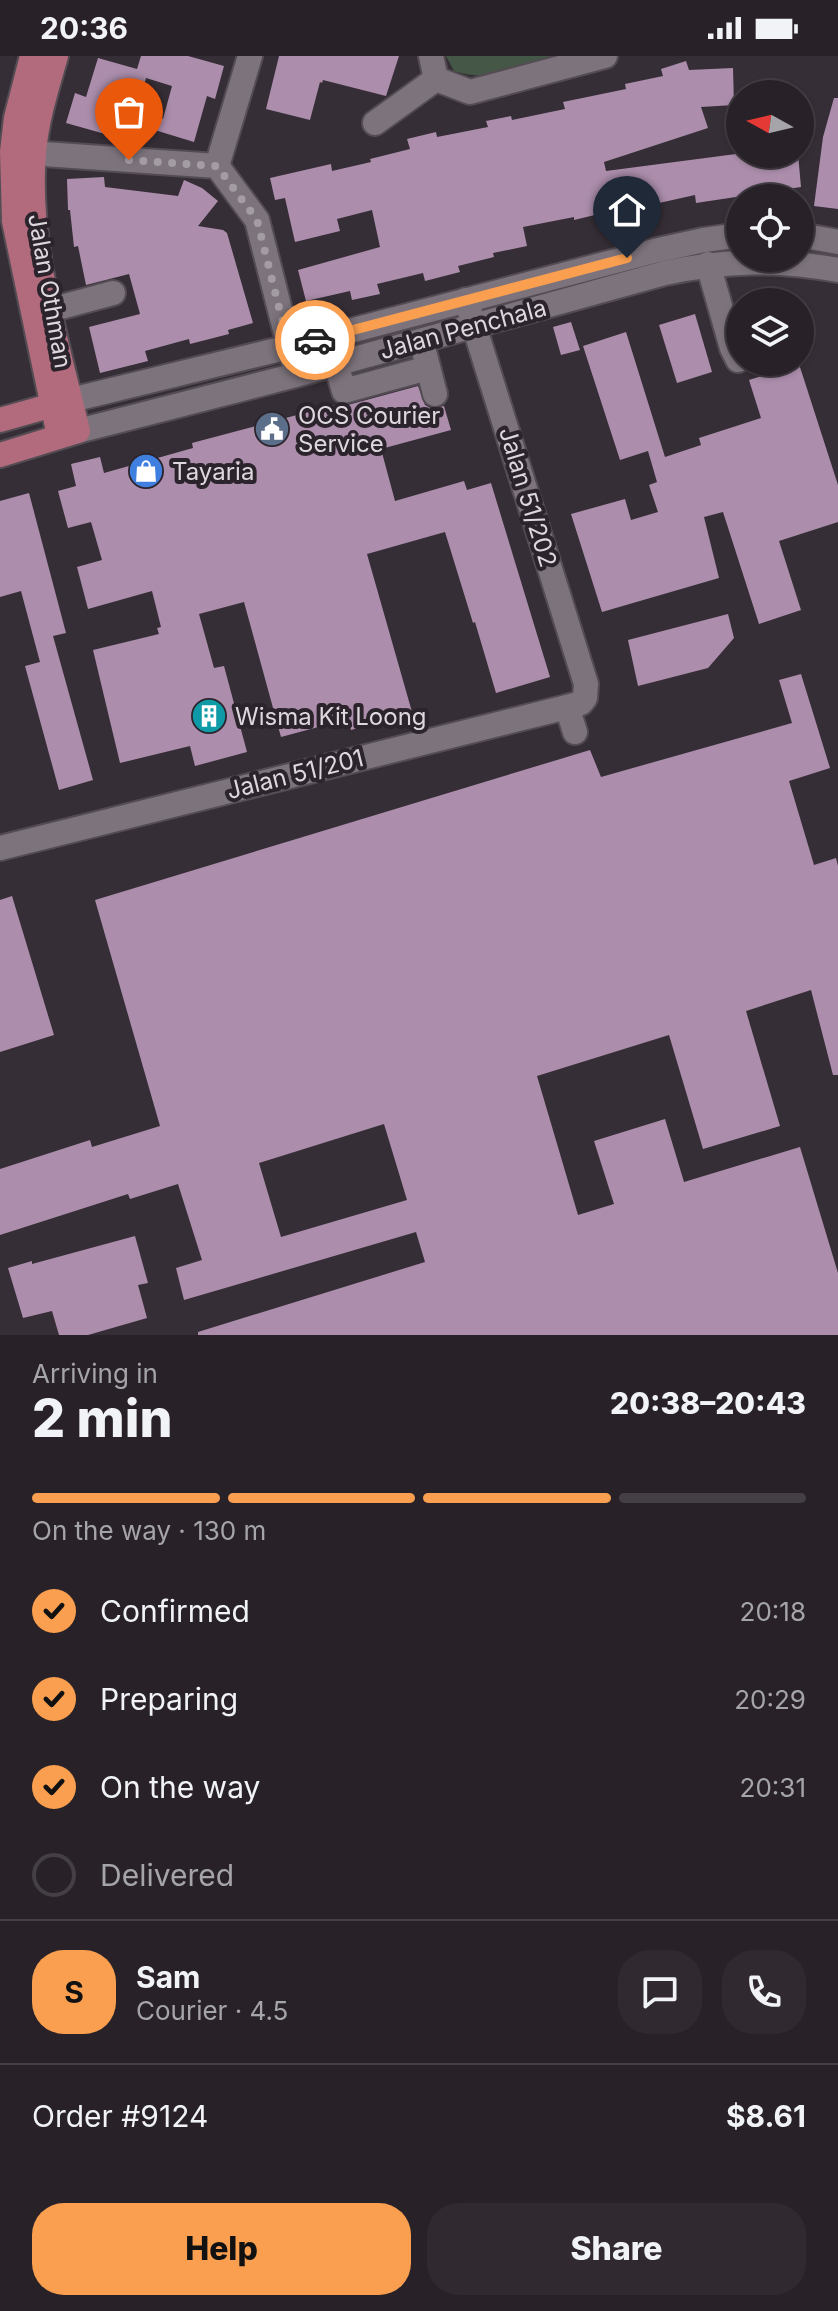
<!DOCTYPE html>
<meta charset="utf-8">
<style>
:root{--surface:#282228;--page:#302a30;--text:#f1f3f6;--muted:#a5a4a8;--line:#443f45;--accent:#fa9f4f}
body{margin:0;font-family:Inter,sans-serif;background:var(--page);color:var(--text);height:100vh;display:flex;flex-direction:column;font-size:30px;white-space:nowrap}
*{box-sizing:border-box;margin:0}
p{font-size:26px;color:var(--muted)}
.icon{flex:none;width:44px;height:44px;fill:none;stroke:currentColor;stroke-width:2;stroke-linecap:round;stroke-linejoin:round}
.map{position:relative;height:1279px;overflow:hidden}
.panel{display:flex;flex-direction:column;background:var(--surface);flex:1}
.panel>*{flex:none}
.needle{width:52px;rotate:278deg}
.controls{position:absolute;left:726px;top:24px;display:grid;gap:16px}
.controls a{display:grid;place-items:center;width:88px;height:88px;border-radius:50%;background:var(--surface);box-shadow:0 2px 6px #0004,0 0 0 2px var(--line);font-size:40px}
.pin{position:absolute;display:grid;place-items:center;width:68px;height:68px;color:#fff;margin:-82px -34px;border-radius:50% 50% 50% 0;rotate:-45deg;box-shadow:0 0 8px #0007}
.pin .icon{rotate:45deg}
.courier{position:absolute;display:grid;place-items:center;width:80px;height:80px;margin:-40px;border:6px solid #fa9f4f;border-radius:50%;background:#fff;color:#222;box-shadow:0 2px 10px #0007}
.head em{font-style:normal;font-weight:800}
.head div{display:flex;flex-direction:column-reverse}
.head{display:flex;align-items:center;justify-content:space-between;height:136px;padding:0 32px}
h1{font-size:52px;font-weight:800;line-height:60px}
.bar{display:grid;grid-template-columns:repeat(4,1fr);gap:12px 8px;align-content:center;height:96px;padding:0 32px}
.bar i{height:10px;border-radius:6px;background:var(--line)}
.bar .current{background:var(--accent)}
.bar p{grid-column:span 4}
.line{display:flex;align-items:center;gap:20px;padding:0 32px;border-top:2px solid var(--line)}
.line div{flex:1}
.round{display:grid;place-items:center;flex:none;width:84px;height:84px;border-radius:32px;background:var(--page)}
ol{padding:0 32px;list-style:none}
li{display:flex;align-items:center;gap:24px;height:88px}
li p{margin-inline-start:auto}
li .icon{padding:8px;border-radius:50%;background:var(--accent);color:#111;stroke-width:4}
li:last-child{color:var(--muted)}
li i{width:44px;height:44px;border:4px solid var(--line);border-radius:50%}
.button{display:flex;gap:16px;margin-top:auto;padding:16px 32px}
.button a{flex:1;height:92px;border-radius:32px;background:var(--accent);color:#111;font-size:32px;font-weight:800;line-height:92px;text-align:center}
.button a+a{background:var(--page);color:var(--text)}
.status{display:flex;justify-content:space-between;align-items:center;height:56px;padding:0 40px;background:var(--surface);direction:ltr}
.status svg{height:22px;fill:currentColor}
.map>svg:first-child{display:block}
.green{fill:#455746}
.building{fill:#ac8eac;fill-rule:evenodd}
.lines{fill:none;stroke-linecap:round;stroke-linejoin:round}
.minor-casing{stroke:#534c53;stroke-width:28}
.major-casing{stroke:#534c53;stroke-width:28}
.minor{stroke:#7d737c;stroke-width:24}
.major{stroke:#b26b7d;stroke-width:24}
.done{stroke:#a39ca3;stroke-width:8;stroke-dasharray:0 14.4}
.route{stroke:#fa9f4f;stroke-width:10}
.labels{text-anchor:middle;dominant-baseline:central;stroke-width:8;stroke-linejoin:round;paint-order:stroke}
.street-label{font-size:24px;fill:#ddd8dd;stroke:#2c242c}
.poi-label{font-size:24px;fill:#ddd8dd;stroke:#2c242c;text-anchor:start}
</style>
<div class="status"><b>20:36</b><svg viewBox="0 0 49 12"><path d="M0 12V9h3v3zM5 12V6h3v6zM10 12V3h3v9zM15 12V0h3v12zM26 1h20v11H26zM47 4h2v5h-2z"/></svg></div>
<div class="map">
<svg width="838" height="1279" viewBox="0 0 838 1279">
<rect width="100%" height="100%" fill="#362e36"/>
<path class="green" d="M 446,0 L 568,0 C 531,10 492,28 454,15 Z"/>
<g class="building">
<path d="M 141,0 L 188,0 L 224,10 L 215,43 L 207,40 L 194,86 L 135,68 L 130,85 L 66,67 L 75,37 L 86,41 L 98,2 L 137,13 ZM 146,22 L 172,30 L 163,63 L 137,55 Z"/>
<path d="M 279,0 L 399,0 L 386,40 L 323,24 L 322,27 L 320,26 L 310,64 L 266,53 Z"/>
<path d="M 686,5 L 689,14 L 733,12 L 734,49 L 701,51 L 708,72 L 604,106 L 606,115 L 736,98 L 798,98 L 801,131 L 696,147 L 695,139 L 650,149 L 649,146 L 574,164 L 574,161 L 523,171 L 527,190 L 493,197 L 494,201 L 458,210 L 460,216 L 425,225 L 423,217 L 377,228 L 380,238 L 352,244 L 350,235 L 306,245 L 298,214 L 380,191 L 372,154 L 337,163 L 340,175 L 295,186 L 285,142 L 275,144 L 270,122 L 331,108 L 332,115 L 371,106 L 370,103 L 410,93 L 407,83 L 436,76 L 437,81 L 488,71 L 486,65 L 511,60 L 512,64 L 565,53 L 563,46 L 626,33 L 625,28 L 663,20 L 661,13 Z"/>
<path d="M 834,42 L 838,42 L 838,153 L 814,150 L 823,81 Z"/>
<path d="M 104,121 L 105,131 L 178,140 L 184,124 L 202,132 L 218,145 L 198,170 L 223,174 L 227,177 L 253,267 L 228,274 L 229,278 L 190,288 L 189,283 L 145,295 L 148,305 L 100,317 L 89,271 L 140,258 L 129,218 L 86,229 L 78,190 L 74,191 L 70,154 L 68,154 L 67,123 Z"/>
<path d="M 695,258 L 712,316 L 677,327 L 659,269 Z"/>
<path d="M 571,266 L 580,294 L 561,299 L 553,271 Z"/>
<path d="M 626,276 L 665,401 L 701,389 L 699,382 L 761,362 L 749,324 L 799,308 L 838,429 L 838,466 L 779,485 L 801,554 L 759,568 L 723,456 L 704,461 L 719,522 L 602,556 L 571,458 L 625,443 L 631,464 L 658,456 L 649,429 L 657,426 L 648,395 L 620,404 L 583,290 Z"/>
<path d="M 418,330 L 425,349 L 432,353 L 444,350 L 451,374 L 381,393 L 395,445 L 464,425 L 467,434 L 491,427 L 550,621 L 496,637 L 475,566 L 473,567 L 445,476 L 367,498 L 412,656 L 351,674 L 348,663 L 281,681 L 244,546 L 199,558 L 214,612 L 224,610 L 247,696 L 195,710 L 190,690 L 120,707 L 93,594 L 159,578 L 157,572 L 161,571 L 152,535 L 88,553 L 77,511 L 102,504 L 91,466 L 68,472 L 58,435 L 76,430 L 71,408 L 100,401 L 104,417 L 193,392 L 192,387 L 338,348 L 348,349 Z"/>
<path d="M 29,437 L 66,577 L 53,580 L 93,724 L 59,734 L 25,610 L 40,606 L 21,535 L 0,541 L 0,445 Z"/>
<path d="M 728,558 L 734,582 L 708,612 L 638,630 L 628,584 Z"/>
<path d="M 801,618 L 830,712 L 789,725 L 814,809 L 836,802 L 838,810 L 838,1019 L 833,1019 L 811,934 L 746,955 L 780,1070 L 703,1093 L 669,979 L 537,1020 L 578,1159 L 614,1148 L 594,1085 L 665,1063 L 684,1126 L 800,1091 L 838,1217 L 838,1279 L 198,1279 L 198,1276 L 425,1206 L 416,1176 L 184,1244 L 176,1212 L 202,1204 L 178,1128 L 130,1143 L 128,1138 L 0,1179 L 0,1113 L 90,1084 L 92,1091 L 160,1070 L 95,844 L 590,694 L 601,721 L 792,667 L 779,624 ZM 384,1068 L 407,1144 L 281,1181 L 259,1107 Z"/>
<path d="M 12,840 L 54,979 L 0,996 L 0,844 Z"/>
<path d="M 135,1180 L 148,1227 L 138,1229 L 147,1262 L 88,1279 L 59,1279 L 52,1255 L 23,1262 L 8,1212 L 32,1205 L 32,1208 Z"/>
</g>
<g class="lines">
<g class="minor-casing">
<g id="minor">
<path d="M 431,0 L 436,23 L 470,36 L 605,0"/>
<path d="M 375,67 L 436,23"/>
<path d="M 15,96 L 217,110 L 257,164 L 293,305"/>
<path d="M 217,110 L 250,0"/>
<path d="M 800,179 L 838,186"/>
<path d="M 708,208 L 732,292 L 738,304"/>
<path d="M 50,254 L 113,237"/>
<path d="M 425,299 L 435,338"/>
<path d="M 336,308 L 344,335 L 428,312"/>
<path d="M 71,344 L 289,291 L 654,195 L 704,184 L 740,179"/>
<path d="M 78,375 L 296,319 L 665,217 C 725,204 777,203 838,214"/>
<path d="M 567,651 L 575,676"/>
<path d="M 0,792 L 567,651 L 581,647 L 585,642 L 586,628 L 466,244"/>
</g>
</g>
<g class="major-casing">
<g id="major">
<path d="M 32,0 L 16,62 L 12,96 L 14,165 L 59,380"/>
<path d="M 0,364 L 67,345"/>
<path d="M 0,399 L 78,375 C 57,287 26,187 34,96 C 37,62 47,32 56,0"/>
</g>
</g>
<use href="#minor" class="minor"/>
<use href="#major" class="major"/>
</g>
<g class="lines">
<path class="done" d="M 129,104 L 217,110 L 257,164 L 289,291 L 315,284"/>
<path class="route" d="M 315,284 L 627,202"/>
</g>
<defs>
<g id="civic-disc" transform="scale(1.8)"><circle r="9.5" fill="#5c6f8a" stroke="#2c242c"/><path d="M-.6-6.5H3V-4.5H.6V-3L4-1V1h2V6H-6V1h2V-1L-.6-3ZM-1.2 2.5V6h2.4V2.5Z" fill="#fff"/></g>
<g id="shop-disc" transform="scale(1.8)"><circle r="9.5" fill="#3f7fe0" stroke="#2c242c"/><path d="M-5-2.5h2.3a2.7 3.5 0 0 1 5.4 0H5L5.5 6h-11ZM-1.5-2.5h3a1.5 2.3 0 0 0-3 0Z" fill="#fff"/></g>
<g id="building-disc" transform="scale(1.8)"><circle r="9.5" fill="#0f9aa8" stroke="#2c242c"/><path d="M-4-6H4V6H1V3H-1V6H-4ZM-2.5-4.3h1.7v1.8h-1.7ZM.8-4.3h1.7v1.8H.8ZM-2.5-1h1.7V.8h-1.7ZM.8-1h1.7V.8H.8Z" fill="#fff"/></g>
</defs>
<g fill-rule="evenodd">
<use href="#civic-disc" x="272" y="373"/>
<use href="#shop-disc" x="146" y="415"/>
<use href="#building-disc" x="209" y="660"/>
</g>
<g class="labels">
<g class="street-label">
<text transform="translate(50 235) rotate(80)">Jalan Othman</text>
<text transform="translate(463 273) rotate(-15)">Jalan Penchala</text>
<text transform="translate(528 441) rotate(73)">Jalan 51/202</text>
<text transform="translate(295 718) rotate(-14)">Jalan 51/201</text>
</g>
<g class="poi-label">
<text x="298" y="359">OCS Courier<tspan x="298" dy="28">Service</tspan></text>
<text x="172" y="415">Tayaria</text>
<text x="235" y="660">Wisma Kit Loong</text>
</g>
</g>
</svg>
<div class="controls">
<a><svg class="needle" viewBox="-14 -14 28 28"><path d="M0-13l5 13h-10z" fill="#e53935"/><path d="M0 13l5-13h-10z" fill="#a5a4a8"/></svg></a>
<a><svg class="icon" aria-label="locate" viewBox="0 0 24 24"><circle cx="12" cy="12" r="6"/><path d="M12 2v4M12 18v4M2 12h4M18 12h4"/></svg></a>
<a><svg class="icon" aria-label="layers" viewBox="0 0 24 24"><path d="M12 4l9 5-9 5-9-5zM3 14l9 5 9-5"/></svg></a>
</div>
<div class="pin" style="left:129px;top:104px;background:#ea580c"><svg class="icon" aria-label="bag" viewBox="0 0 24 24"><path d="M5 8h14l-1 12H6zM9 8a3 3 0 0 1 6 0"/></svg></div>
<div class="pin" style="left:627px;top:202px;background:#1f2937"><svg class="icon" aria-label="home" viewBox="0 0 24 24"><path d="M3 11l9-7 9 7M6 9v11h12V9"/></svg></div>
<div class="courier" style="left:315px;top:284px"><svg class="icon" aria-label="car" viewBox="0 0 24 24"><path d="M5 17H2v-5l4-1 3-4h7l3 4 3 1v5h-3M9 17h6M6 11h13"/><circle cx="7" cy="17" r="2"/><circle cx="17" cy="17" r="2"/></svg></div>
</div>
<section class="panel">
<div class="head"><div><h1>2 min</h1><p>Arriving in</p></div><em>20:38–20:43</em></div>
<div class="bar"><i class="current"></i><i class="current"></i><i class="current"></i><i></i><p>On the way · 130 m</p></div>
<ol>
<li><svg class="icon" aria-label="check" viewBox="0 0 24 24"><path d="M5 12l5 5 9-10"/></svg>Confirmed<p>20:18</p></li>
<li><svg class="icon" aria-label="check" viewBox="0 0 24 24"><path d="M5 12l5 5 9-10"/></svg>Preparing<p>20:29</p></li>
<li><svg class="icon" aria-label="check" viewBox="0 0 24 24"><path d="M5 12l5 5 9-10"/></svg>On the way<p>20:31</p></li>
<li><i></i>Delivered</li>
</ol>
<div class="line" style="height:144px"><b class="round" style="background:var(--accent);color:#111">S</b><div><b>Sam</b><p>Courier · 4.5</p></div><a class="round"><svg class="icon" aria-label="chat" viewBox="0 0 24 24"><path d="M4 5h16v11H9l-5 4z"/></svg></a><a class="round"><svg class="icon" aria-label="phone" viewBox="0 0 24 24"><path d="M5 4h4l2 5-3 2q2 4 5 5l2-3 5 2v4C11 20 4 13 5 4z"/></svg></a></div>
<div class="line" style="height:104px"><div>Order #9124</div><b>$8.61</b></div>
<div class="button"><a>Help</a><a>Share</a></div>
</section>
